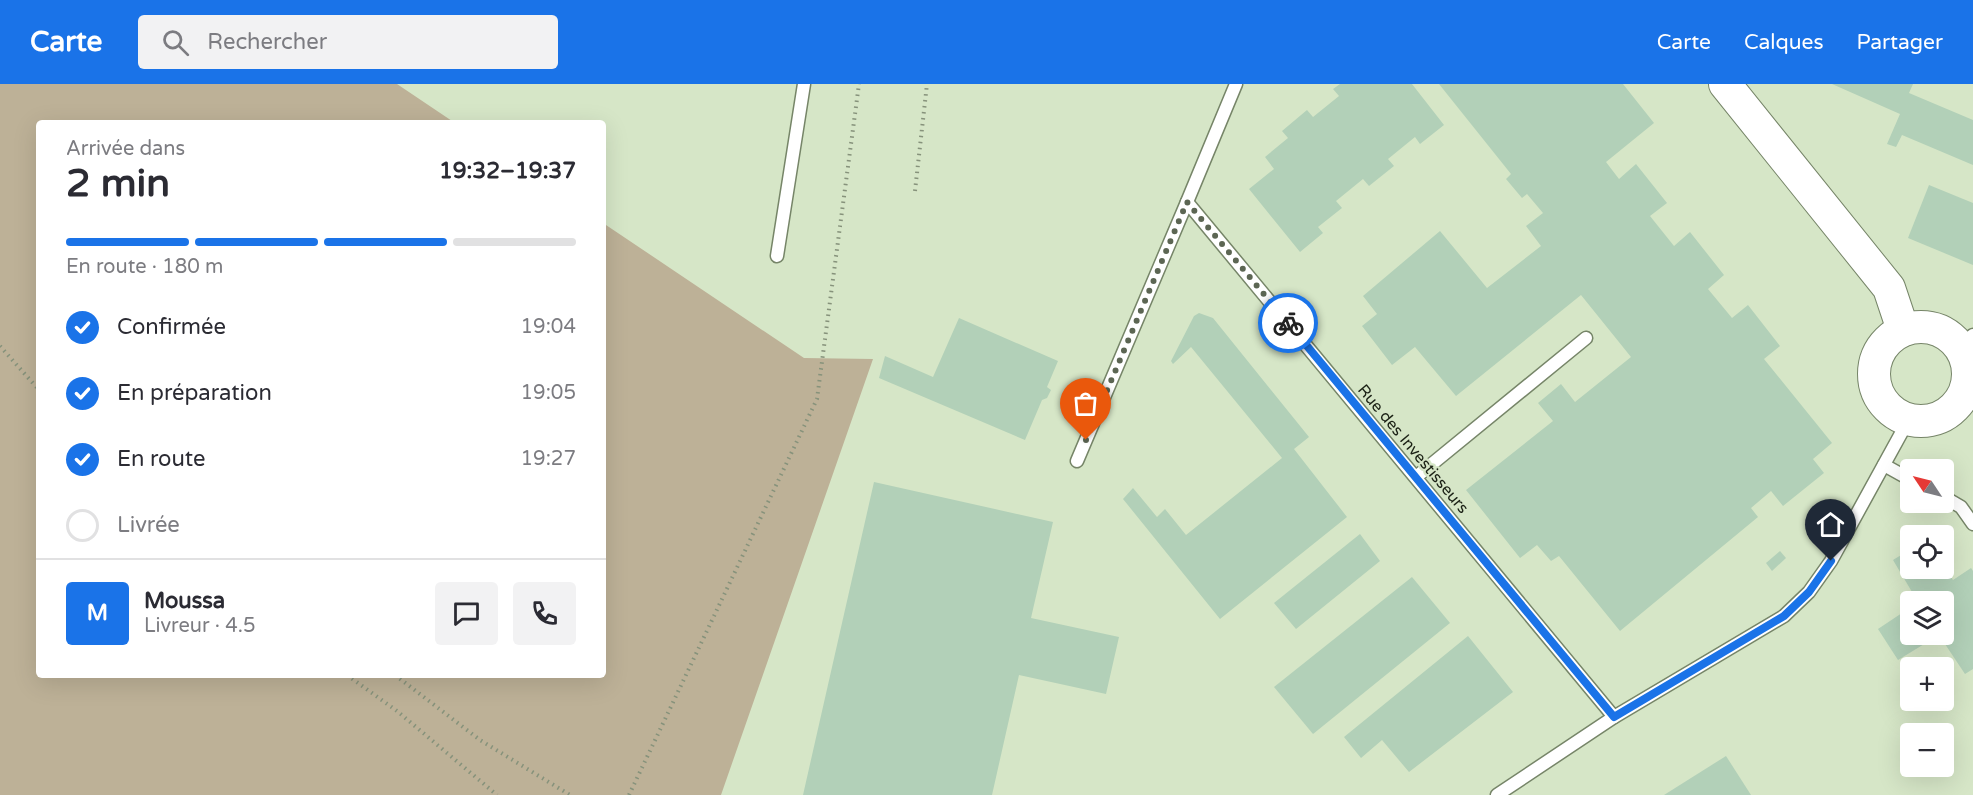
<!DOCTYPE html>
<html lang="fr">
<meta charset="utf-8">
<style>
:root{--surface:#fff;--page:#f2f2f3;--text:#2b2b33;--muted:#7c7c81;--line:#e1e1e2;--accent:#1a73e8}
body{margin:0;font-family:"Varela Round",sans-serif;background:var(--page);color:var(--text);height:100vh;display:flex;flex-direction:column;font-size:22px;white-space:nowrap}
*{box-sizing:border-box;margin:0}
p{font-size:20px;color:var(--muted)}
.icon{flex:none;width:33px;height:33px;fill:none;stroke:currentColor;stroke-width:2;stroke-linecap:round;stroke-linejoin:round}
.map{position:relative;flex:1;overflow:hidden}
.side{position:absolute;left:36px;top:36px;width:570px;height:558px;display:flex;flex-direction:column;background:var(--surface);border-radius:6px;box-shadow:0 6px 24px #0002}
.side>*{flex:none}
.needle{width:39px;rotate:305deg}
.tools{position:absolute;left:1900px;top:375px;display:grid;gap:12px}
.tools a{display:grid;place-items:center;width:54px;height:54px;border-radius:6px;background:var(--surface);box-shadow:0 6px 24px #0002;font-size:30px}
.pin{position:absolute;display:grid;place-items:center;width:51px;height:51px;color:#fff;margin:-62px -26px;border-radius:50% 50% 50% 0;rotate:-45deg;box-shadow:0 0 6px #0007}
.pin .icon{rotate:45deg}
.courier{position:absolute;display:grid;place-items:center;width:60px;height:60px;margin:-30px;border:4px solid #1a73e8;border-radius:50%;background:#fff;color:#222;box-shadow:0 2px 8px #0007}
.head em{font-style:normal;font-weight:700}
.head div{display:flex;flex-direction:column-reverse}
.head{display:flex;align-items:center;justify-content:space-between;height:102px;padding:0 30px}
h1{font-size:39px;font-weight:700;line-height:45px}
.bar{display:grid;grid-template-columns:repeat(4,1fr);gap:9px 6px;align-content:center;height:72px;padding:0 30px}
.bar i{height:8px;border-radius:4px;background:var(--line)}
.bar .active{background:var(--accent)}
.bar p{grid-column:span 4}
.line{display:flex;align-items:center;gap:15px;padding:0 30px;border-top:2px solid var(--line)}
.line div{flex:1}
.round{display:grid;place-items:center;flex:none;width:63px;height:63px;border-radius:6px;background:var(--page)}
ol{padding:0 30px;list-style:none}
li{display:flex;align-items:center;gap:18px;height:66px}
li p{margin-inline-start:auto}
li .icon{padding:6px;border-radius:50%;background:var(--accent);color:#fff;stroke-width:4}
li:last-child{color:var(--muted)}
li i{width:33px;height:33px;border:3px solid var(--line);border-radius:50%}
header{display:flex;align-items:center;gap:36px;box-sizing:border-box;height:84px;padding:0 30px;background:var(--accent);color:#fff}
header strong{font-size:28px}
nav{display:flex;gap:33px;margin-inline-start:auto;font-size:21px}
.search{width:420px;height:54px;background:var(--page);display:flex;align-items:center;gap:15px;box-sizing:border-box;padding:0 21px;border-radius:6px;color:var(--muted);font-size:22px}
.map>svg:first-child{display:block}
.green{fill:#bdb197}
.building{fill:#b2d0b8}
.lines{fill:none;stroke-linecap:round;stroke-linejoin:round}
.lane-casing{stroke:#768568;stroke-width:15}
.secondary-casing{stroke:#768568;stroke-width:34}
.path{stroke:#86927b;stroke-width:4;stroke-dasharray:1.5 4.5;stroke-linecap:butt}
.lane{stroke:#fff;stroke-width:12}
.secondary{stroke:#fff;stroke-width:32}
.done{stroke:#5c6653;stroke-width:6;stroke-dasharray:0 10.8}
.route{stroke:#1a73e8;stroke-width:8}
.labels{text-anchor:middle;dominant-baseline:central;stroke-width:5;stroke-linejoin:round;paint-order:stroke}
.street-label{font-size:16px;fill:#1b2115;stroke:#d6e6c7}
</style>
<header>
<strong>Carte</strong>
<div class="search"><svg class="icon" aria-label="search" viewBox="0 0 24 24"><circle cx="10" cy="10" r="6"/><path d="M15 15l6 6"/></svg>Rechercher</div>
<nav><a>Carte</a><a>Calques</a><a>Partager</a></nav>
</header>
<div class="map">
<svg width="1973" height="711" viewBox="0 0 1973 711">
<rect width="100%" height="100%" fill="#d6e6c7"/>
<path class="green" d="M 0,0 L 397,0 L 455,39 L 39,39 L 39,591 L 603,591 L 603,139 L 804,274 L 873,275 L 721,711 L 0,711 Z"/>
<g class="building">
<path d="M 1340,0 L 1412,0 L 1444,41 L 1420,60 L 1415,53 L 1388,75 L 1394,82 L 1369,102 L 1363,95 L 1336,117 L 1342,124 L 1318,143 L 1323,149 L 1300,168 L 1249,105 L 1274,85 L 1265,73 L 1288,54 L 1282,47 L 1307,26 L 1313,33 L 1339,12 L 1333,5 Z"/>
<path d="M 1439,0 L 1623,0 L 1654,39 L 1606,78 L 1619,95 L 1636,80 L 1667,119 L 1650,132 L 1674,162 L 1690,148 L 1724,191 L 1708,205 L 1732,234 L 1748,221 L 1780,262 L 1764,275 L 1832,359 L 1813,375 L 1824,389 L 1783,422 L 1771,407 L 1751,424 L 1758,433 L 1620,547 L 1559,472 L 1551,477 L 1537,461 L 1520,474 L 1466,406 L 1553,337 L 1538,319 L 1561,300 L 1575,318 L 1631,273 L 1581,211 L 1456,312 L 1415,263 L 1392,281 L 1362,242 L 1377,230 L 1363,212 L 1440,147 L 1487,204 L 1541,162 L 1526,142 L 1543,129 L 1527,110 L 1522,114 L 1506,95 L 1511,90 Z"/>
<path d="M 1832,0 L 1913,0 L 1909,9 L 1973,36 L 1973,81 L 1902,51 L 1896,63 L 1887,60 L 1900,30 Z"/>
<path d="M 1929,101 L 1973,119 L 1973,181 L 1908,154 Z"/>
<path d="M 1199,229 L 1213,234 L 1309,353 L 1294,365 L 1347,433 L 1220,535 L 1123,415 L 1133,404 L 1157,433 L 1165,425 L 1186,451 L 1282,374 L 1191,263 L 1173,280 L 1171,277 L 1194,232 Z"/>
<path d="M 959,234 L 1058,277 L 1047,303 L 1051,306 L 1047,314 L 1042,316 L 1025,356 L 879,294 L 885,272 L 933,293 Z"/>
<path d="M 874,398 L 1053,438 L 1031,534 L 1119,553 L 1106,610 L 1019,591 L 992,711 L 803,711 Z"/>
<path d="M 1360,450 L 1380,477 L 1296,545 L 1274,519 Z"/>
<path d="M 1911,465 L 1911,484 L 1945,484 L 1953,496 L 1971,484 L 1973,487 L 1973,585 L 1965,590 L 1939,551 L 1898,576 L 1878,545 L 1911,523 L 1911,550 L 1944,550 L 1944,518 L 1918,518 L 1893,476 Z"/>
<path d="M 1780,467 L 1786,474 L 1772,487 L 1766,479 Z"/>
<path d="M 1412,493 L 1450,539 L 1313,650 L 1274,603 Z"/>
<path d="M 1468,552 L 1513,608 L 1409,688 L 1382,656 L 1361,674 L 1344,653 Z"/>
<path d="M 1726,672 L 1751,711 L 1664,711 Z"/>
</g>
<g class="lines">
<g class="lane-casing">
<g id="lane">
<path d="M 1187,118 L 1236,0"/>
<path d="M 777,172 L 804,0"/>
<path d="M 1959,262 L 1973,251"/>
<path d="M 1077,377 L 1187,118 L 1614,633 L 1497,711"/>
<path d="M 1884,381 L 1911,396"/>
<path d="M 1416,393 L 1586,254"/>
<path d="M 1944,413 L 1961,423 L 1973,440"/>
<path d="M 1614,633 L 1784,532 L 1809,508 L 1831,477 L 1909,335"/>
</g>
</g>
<g class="secondary-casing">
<g id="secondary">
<path d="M 1725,0 L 1889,204 L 1903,246"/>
<circle cx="1921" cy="290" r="47"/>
</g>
</g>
<g class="path">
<path d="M 915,107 L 927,0"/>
<path d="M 0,262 L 39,306"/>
<path d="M 347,591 L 397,627 L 497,711"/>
<path d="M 395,591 L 480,656 L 570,711"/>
<path d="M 629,711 L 817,315 L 859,0"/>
</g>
<use href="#lane" class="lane"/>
<use href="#secondary" class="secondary"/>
</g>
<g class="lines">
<path class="done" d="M 1086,356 L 1187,118 L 1288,239"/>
<path class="route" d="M 1288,239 L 1614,633 L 1784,532 L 1809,508 L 1831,477"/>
</g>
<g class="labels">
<g class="street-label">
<text transform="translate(1413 365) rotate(50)">Rue des Investisseurs</text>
</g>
</g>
</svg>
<div class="tools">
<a><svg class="needle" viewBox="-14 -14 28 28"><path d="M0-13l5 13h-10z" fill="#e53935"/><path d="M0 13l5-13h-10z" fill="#7c7c81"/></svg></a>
<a><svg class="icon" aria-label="locate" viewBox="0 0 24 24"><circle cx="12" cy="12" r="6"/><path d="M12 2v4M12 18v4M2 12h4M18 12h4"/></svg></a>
<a><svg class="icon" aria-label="layers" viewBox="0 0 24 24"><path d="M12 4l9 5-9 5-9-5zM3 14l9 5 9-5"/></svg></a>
<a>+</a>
<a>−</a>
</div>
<div class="pin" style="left:1086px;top:356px;background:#ea580c"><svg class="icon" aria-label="bag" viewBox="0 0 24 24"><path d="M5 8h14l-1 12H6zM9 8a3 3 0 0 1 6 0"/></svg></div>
<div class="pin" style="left:1831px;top:477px;background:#1f2937"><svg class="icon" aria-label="home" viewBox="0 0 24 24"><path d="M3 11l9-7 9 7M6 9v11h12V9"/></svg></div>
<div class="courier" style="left:1288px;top:239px"><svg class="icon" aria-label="bike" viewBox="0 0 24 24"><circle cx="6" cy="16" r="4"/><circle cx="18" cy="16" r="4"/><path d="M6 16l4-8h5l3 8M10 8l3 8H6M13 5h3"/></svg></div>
<section class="side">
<div class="head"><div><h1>2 min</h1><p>Arrivée dans</p></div><em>19:32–19:37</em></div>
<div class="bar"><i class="active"></i><i class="active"></i><i class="active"></i><i></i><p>En route · 180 m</p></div>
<ol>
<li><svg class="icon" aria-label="check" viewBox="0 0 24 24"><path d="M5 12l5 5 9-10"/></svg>Confirmée<p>19:04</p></li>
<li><svg class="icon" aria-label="check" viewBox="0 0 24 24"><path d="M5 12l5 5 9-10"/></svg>En préparation<p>19:05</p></li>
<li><svg class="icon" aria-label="check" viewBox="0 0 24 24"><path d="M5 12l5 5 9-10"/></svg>En route<p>19:27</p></li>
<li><i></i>Livrée</li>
</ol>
<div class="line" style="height:108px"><b class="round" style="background:var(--accent);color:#fff">M</b><div><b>Moussa</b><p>Livreur · 4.5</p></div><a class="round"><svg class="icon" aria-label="chat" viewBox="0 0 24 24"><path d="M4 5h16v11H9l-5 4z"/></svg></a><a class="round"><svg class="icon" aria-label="phone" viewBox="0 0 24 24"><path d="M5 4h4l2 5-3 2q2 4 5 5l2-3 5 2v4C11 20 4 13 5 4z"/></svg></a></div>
</section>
</div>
